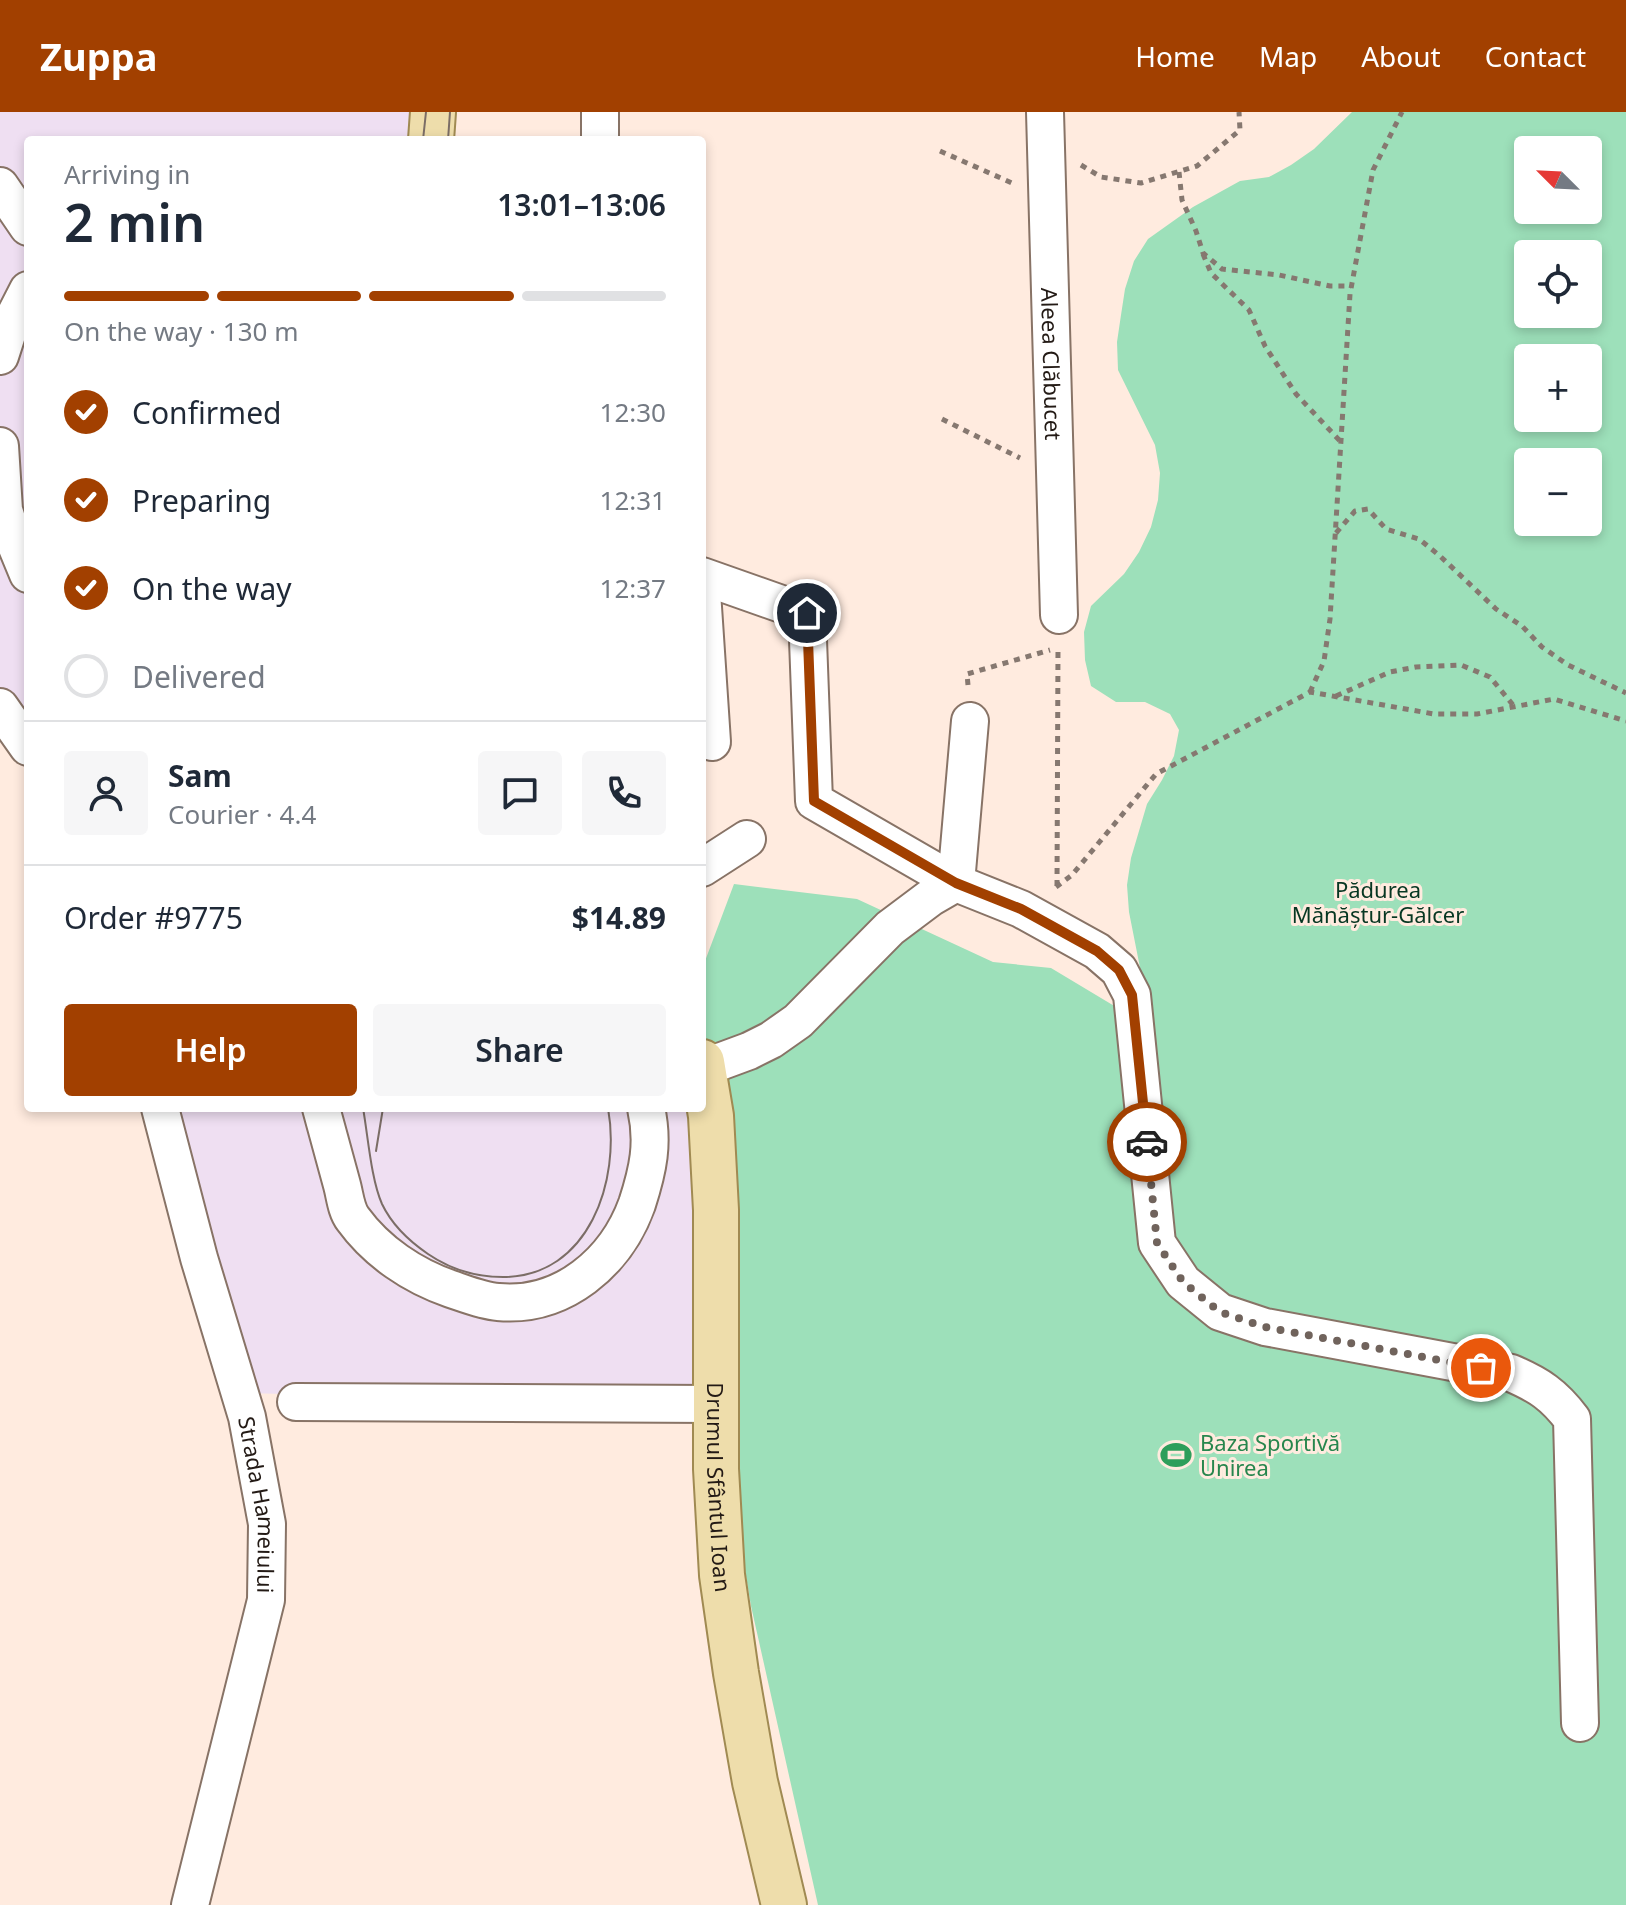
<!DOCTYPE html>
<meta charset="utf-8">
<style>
:root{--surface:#fff;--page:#f6f6f7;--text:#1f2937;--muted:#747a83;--line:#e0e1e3;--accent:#a24000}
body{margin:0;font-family:"Noto Sans",sans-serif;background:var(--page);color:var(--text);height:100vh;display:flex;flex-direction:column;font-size:30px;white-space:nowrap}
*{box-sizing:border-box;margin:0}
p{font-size:26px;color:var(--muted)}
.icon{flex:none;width:44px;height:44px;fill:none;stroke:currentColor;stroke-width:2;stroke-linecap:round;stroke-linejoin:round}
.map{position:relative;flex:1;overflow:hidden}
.drawer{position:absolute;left:24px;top:24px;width:682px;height:976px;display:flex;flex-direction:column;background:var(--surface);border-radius:8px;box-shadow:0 4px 12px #0003}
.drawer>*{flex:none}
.needle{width:52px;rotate:294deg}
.controls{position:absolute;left:1514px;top:24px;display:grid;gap:16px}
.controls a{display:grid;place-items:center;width:88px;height:88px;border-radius:8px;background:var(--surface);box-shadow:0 4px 12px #0003;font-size:40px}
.pin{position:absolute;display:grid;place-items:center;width:68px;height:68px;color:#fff;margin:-34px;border:4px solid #fff;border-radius:50%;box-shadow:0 2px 8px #0007}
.courier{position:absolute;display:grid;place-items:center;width:80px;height:80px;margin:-40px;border:6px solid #a24000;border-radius:50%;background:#fff;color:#222;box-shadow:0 2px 10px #0007}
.overview em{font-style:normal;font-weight:600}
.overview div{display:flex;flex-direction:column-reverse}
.overview{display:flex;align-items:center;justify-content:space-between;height:136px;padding:0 40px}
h1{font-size:52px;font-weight:600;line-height:60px}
.bar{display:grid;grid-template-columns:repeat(4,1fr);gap:12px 8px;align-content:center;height:96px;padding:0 40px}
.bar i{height:10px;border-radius:6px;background:var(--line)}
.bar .active{background:var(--accent)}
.bar p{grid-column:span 4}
.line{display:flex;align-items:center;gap:20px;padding:0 40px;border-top:2px solid var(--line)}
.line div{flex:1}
.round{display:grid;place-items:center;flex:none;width:84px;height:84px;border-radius:8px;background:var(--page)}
ol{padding:0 40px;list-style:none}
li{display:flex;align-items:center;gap:24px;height:88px}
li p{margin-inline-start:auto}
li .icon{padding:8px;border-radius:50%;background:var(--accent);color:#fff;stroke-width:4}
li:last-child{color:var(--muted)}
li i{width:44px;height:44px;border:4px solid var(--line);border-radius:50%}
.button{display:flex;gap:16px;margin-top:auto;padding:16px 40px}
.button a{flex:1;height:92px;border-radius:8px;background:var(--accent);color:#fff;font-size:32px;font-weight:600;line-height:92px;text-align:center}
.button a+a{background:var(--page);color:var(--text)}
header{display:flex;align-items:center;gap:48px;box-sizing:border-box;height:112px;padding:0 40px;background:var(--accent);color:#fff}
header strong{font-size:38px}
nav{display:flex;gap:44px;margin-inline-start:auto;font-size:28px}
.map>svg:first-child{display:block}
.industrial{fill:#efdff2}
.green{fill:#9de0ba;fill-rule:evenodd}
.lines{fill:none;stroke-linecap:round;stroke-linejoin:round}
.minor-casing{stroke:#887366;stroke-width:40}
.major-casing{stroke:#a08a52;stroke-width:48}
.path{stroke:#867870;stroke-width:5;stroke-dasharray:6 6;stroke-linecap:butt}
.minor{stroke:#fff;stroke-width:36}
.major{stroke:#eeddab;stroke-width:44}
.tram{stroke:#7b6d66;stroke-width:2}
.done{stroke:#70635c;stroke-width:8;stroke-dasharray:0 14.4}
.route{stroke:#a24000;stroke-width:10}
.labels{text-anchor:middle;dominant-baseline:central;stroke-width:6;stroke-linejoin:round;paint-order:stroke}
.street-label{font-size:22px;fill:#231a15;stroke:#ffebdf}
.park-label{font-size:22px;fill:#073722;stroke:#ffebdf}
.leisure-label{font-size:22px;fill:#27864d;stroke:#ffebdf;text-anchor:start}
</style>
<header>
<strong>Zuppa</strong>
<nav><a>Home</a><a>Map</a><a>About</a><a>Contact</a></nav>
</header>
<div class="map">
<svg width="1626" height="1793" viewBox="0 0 1626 1793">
<rect width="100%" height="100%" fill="#ffebdf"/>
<g class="industrial">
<path d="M 0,0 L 423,0 L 431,28 L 28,28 L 28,635 L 0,595 Z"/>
<path d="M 160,996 L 702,996 L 716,1292 L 244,1281 Z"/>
</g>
<path class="green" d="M 1352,0 L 1626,0 L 1626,1793 L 818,1793 L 751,1494 L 700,1191 L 702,857 L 734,772 L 857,787 L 993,850 L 1051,856 L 1141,910 L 1145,881 L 1129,800 L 1127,773 L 1131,746 L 1147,692 L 1162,668 L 1174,644 L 1179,618 L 1170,602 L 1145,590 L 1116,590 L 1091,574 L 1085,548 L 1084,520 L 1091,494 L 1124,462 L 1139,440 L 1151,415 L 1158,388 L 1160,361 L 1155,333 L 1118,258 L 1117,230 L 1121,203 L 1125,177 L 1134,149 L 1148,127 L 1193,95 L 1240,69 L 1269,65 L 1291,53 L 1314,37 ZM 1528,38 L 1588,38 L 1588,98 L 1528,98 ZM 1528,142 L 1588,142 L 1588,202 L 1528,202 ZM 1528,246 L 1588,246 L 1588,306 L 1528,306 ZM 1528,350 L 1588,350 L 1588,410 L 1528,410 Z"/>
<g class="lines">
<g class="minor-casing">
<g id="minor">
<path id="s1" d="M 1045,0 L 1059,503"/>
<path d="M 600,28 L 600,0"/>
<path d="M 0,74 L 28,115"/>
<path d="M 0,244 L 10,213 L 28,178"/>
<path d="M 0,334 L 4,398 L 13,426 L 28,462"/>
<path d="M 702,464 L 807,501 L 814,689 L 956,771 L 1021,797 L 1097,839 L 1119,858 L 1132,883 L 1157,1131 L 1183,1170 L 1220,1200 L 1265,1215 L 1511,1261 C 1539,1273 1554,1283 1572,1307 L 1580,1611"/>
<path d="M 702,480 L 712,630"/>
<path d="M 0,595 L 28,635"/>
<path d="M 702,756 L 747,727"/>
<path d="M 956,771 L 970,609"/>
<path d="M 703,956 L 749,939 L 771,928 L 798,909 L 890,816 L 930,786 L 956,771"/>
<path id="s2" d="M 160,996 L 199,1146 L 247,1305 L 267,1412 L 266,1488 L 190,1793"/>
<path d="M 321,996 C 328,1022 335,1047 342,1073 C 345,1084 346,1098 353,1107 C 377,1140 413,1164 451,1177 C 466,1182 483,1189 498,1190 C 563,1196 616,1150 637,1092 C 648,1058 654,1031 646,996"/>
<path d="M 296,1290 L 716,1292"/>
</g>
</g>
<g class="major-casing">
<g id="major">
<path d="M 431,28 L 433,0"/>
<path id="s3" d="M 702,950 L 711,1004 L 716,1098 L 716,1357 L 722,1463 L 736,1561 L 755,1670 L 784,1793"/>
</g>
</g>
<g class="path">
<path d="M 940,39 L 1012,71"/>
<path d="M 1081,53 L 1101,65 L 1141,71 L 1197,54 L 1240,18 L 1239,0"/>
<path d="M 1179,60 L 1182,88 L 1196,119 L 1203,141 L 1222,157 L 1279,163 L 1330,174 L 1351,174"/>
<path d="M 1203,142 L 1211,161 L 1249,198 L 1265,234 L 1296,282 L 1340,329"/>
<path d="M 942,307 L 1020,346"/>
<path d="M 1336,421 L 1355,399 L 1368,397 L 1386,417 L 1419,427 L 1440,444 L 1496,497 L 1522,514 L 1542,535 L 1568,553 L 1626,581"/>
<path d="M 968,573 L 967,562 L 1050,538"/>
<path d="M 1310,580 L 1324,549 L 1330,507 L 1350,182 L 1373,58 L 1402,0"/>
<path d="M 1336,584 L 1390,560 L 1416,555 L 1461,553 L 1490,565 L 1513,593"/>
<path d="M 1057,774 L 1058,536"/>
<path d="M 1056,775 L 1072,763 L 1156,662 L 1310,580 L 1434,602 L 1477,602 L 1554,587 L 1626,609"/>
</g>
<use href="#minor" class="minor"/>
<use href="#major" class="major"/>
<g class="tram">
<path d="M 423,28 L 426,0"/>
<path d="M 448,28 L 450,0"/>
<path d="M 363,996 C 368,1024 371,1067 382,1092 C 392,1113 409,1129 428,1142 C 450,1157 475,1165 503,1165 C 589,1165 621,1068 608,996"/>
<path d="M 376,1039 L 383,996"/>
</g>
</g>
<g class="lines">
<path class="done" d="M 1147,1030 L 1157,1131 L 1183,1170 L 1220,1200 L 1265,1215 L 1481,1256"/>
<path class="route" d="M 807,501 L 814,689 L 956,771 L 1021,797 L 1097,839 L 1119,858 L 1132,883 L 1147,1030"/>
</g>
<defs>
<g id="stadium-bare" transform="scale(2.4)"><path d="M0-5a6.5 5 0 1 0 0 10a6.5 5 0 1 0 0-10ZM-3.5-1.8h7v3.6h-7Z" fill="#2e9e5b" stroke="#ffebdf" stroke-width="2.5" paint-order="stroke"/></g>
</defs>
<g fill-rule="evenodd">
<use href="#stadium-bare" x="1176" y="1343"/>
</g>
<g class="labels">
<g class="street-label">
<text stroke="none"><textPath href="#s1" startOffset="252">Aleea Clăbucet</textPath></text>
<text stroke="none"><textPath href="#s3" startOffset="426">Drumul Sfântul Ioan</textPath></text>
<text stroke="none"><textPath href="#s2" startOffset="410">Strada Hameiului</textPath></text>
</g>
<g class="park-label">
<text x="1378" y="777">Pădurea<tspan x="1378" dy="25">Mănăștur-Gălcer</tspan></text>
</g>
<g class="leisure-label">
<text x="1200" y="1330">Baza Sportivă<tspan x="1200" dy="25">Unirea</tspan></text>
</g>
</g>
</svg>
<div class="controls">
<a><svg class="needle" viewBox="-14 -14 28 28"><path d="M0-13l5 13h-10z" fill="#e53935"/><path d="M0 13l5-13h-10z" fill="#747a83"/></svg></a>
<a><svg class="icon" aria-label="locate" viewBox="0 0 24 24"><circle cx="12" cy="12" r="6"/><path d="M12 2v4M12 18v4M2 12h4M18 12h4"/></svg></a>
<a>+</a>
<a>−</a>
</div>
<div class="pin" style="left:1481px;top:1256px;background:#ea580c"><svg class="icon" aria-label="bag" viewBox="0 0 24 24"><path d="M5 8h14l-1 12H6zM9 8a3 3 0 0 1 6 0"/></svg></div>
<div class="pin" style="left:807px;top:501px;background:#1f2937"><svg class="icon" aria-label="home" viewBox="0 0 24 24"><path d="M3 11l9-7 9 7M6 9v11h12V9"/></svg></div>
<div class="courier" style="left:1147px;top:1030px"><svg class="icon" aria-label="car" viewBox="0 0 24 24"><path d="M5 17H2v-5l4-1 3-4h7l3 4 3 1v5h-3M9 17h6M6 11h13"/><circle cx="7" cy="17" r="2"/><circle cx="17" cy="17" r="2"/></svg></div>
<section class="drawer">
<div class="overview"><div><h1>2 min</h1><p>Arriving in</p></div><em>13:01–13:06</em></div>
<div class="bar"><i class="active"></i><i class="active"></i><i class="active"></i><i></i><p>On the way · 130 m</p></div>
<ol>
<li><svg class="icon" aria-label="check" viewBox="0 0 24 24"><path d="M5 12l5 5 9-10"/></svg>Confirmed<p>12:30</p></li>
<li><svg class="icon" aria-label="check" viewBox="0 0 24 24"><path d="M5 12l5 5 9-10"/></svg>Preparing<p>12:31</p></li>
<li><svg class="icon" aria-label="check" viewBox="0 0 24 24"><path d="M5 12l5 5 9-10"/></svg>On the way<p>12:37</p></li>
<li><i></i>Delivered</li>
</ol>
<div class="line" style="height:144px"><a class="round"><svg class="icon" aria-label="person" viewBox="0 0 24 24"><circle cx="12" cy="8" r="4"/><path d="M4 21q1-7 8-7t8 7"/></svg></a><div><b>Sam</b><p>Courier · 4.4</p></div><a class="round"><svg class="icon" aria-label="chat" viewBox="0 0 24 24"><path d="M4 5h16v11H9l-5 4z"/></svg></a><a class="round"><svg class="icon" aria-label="phone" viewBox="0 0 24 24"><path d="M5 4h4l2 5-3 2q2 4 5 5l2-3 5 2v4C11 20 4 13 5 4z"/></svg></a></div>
<div class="line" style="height:104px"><div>Order #9775</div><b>$14.89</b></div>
<div class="button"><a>Help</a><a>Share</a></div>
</section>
</div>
